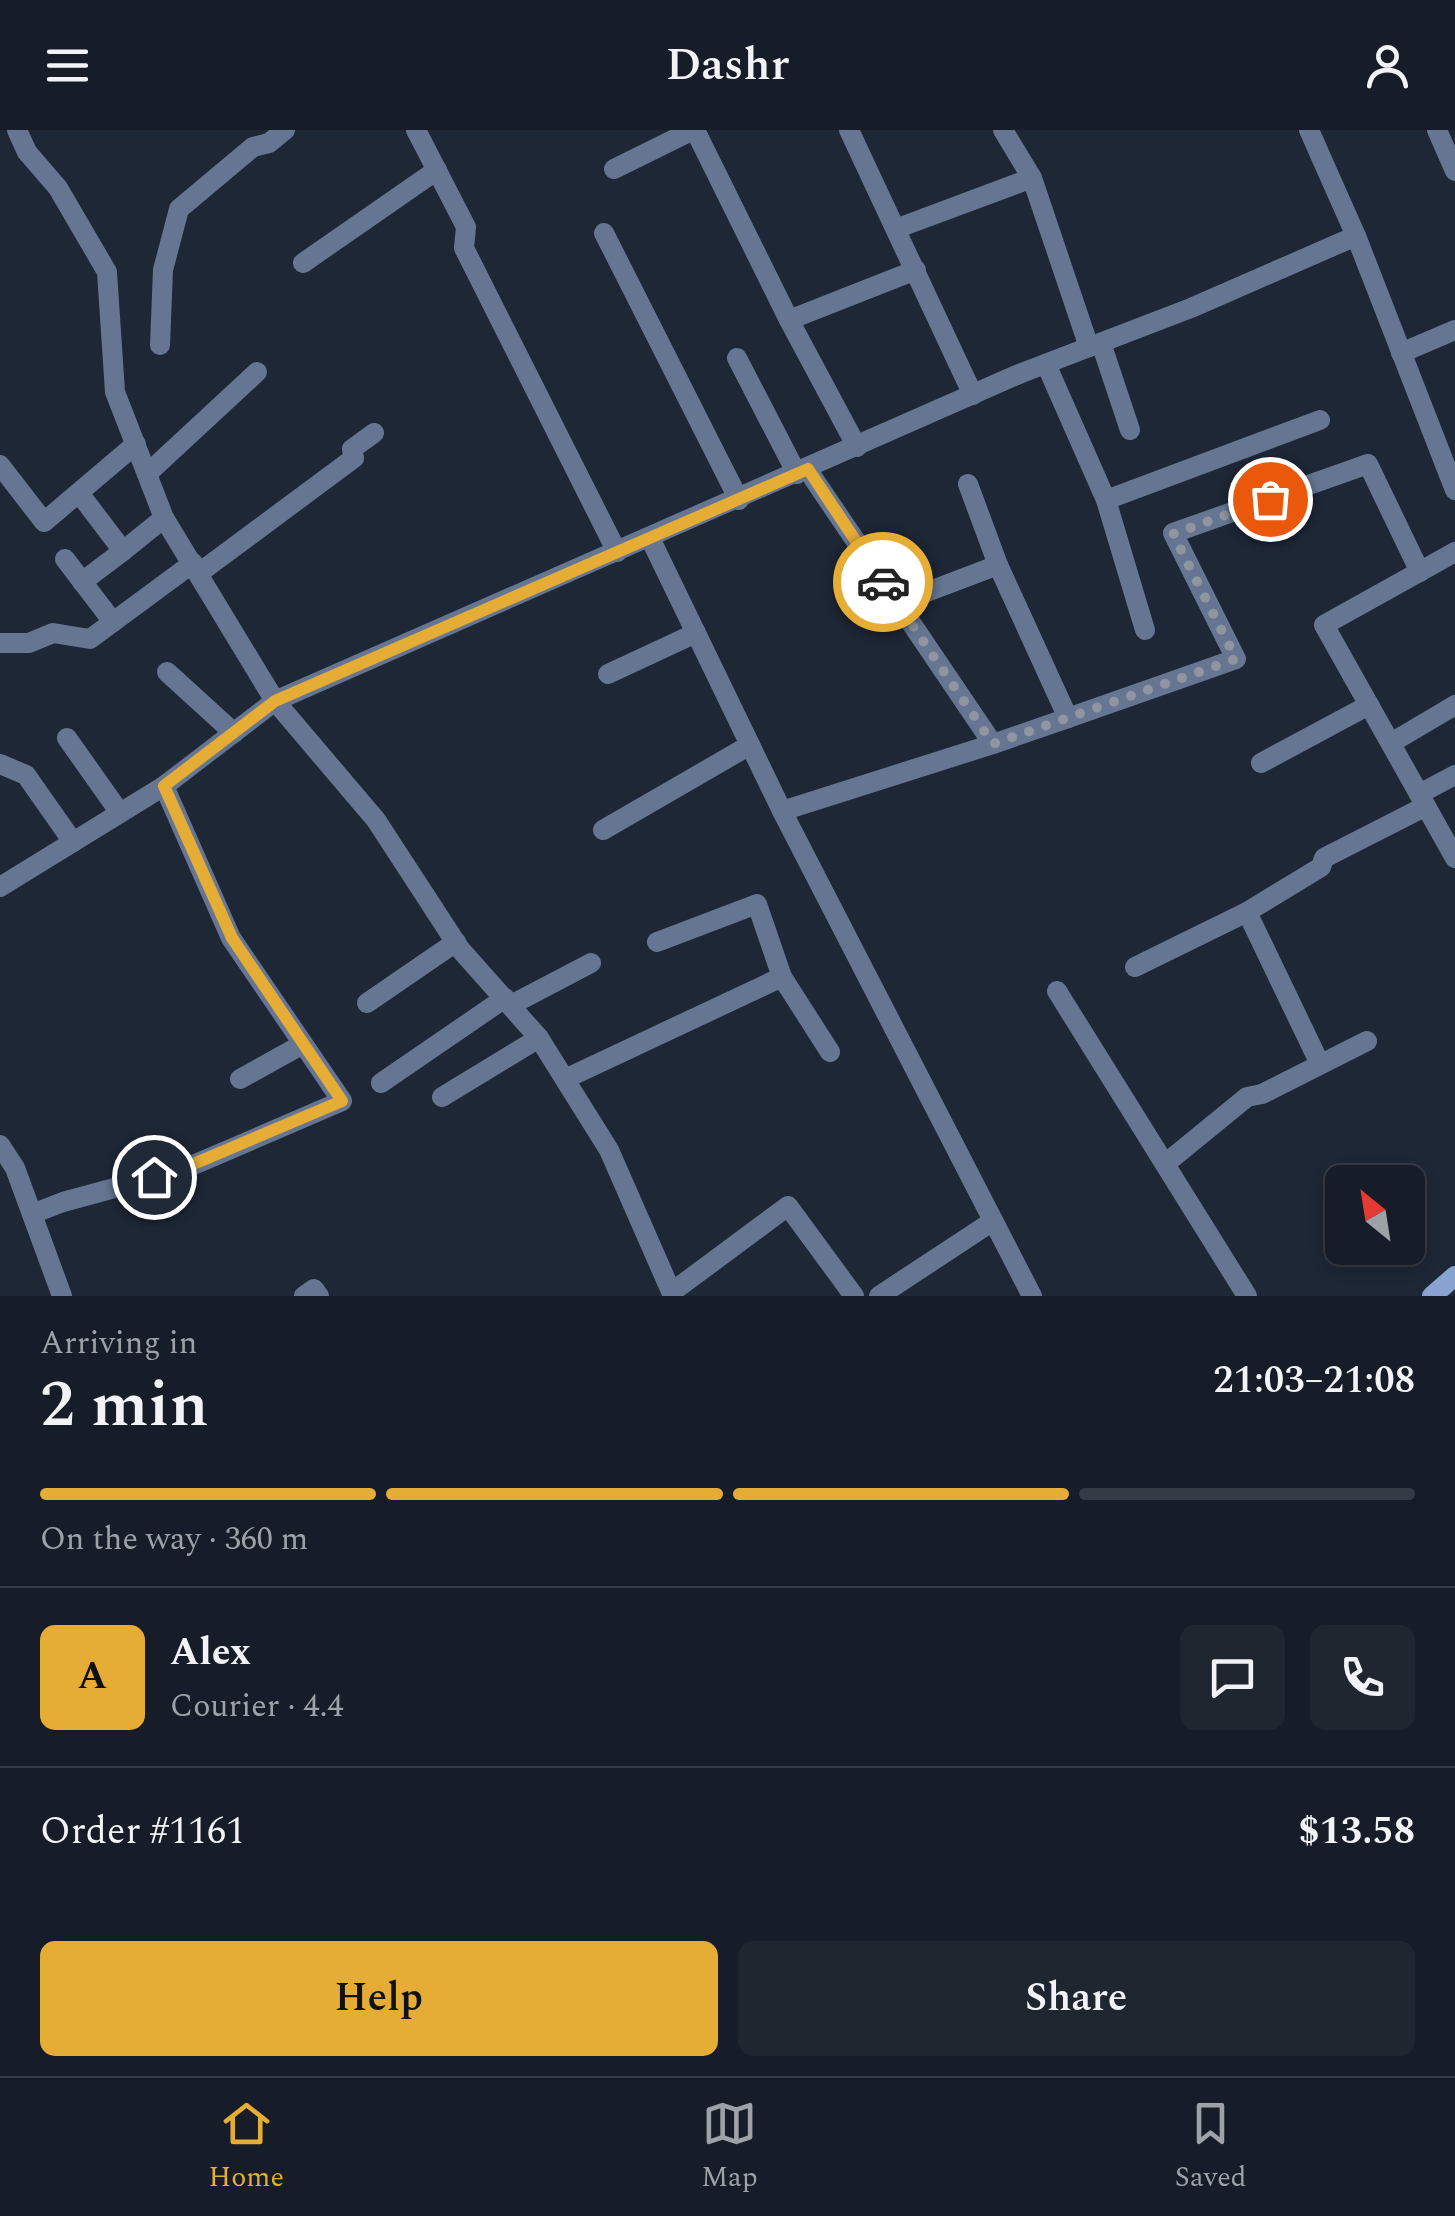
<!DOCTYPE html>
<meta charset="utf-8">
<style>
:root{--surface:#161d28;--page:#1f2630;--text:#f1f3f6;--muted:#9ea2a8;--line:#353b45;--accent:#e5ad36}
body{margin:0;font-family:Spectral,serif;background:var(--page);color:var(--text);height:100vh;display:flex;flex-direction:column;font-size:38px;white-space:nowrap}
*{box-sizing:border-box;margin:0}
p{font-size:32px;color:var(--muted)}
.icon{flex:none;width:55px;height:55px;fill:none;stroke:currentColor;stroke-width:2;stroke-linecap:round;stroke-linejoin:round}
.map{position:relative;height:1166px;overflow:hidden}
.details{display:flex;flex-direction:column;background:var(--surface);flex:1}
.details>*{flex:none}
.needle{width:65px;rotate:330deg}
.fabs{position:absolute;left:1325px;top:1035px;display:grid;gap:20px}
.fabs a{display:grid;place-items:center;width:100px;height:100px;border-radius:15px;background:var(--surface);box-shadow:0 5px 15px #0003,0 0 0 2px var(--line);font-size:50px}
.pin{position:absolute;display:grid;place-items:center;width:85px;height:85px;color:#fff;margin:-42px;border:5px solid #fff;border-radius:50%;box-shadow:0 2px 10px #0007}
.courier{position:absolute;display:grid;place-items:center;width:100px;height:100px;margin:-50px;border:8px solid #e5ad36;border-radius:50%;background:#fff;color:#222;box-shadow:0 2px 12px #0007}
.headline em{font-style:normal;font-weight:600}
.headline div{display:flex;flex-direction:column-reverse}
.headline{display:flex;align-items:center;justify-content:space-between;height:170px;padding:0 40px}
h1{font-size:65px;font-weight:600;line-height:75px}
.bar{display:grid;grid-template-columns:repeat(4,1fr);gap:15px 10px;align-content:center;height:120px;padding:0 40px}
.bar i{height:12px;border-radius:8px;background:var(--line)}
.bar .active{background:var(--accent)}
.bar p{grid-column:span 4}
.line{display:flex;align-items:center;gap:25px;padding:0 40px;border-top:2px solid var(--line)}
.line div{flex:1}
.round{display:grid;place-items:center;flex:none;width:105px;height:105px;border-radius:15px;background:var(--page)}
.button{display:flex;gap:20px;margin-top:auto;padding:20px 40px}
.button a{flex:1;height:115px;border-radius:15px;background:var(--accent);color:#111;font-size:40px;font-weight:600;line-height:115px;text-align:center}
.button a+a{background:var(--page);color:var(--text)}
header{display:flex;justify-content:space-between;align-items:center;height:130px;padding:0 40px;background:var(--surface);font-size:45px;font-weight:600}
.tabs{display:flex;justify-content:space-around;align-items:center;height:140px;border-top:2px solid var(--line);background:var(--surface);font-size:28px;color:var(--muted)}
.tabs a{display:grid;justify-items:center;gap:5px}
.tabs .active{color:var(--accent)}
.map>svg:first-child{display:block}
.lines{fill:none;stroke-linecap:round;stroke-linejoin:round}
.street{stroke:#667692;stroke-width:20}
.secondary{stroke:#89a3d0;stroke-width:20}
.done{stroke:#8f96a2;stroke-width:10;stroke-dasharray:0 18}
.route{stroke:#e5ad36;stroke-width:12}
</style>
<header><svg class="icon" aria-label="menu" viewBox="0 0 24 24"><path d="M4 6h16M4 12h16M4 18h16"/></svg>Dashr<svg class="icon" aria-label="person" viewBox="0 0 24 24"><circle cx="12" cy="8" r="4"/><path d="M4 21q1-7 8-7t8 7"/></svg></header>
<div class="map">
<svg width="1455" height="1166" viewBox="0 0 1455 1166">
<rect width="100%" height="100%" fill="#1e2736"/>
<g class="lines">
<g class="street">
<path d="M 17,0 L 27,22 L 58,58 L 107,142 L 115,262 L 164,388 L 275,571 L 376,690 L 460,819 L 539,908 L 609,1020 L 673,1166"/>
<path d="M 416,0 L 466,97 L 464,118 L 617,422"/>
<path d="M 695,0 L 789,190"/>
<path d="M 849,0 L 973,265"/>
<path d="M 1003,0 L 1032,48"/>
<path d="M 1309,0 L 1356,106 L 1455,360"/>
<path d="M 1437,0 L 1455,41"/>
<path d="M 614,39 L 693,0"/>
<path d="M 898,98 L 1032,48 L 1089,217"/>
<path d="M 604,103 L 739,370"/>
<path d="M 303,133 L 437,40"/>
<path d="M 1101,213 L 1130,300"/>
<path d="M 160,215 L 163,140 L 179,79 L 253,17 L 269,13 L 285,0"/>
<path d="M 1401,223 L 1455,200"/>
<path d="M 737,228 L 797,344"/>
<path d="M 1046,234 L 1106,370"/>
<path d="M 857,317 L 789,190 L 916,140"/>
<path d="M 0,335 L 44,392 L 136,314"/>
<path d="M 147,344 L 257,242"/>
<path d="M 968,354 L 998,435"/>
<path d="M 79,363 L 123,421 L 164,388"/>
<path d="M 650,408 L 782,681 L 1032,1166"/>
<path d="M 1455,422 L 1324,495 L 1455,728"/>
<path d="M 65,429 L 113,492"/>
<path d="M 199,443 L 354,328 L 352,319 L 374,303"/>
<path d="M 82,452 L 123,421"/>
<path d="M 898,473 L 998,435 L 1068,588 L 993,614"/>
<path d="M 1145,500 L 1106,370 L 1320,290"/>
<path d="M 0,513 L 29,513 L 53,503 L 90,509 L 193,433"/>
<path d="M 167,542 L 234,603"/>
<path d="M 608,544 L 696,503"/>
<path d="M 1068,588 L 1236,529 L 1173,403 L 1368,334 L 1420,442"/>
<path d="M 67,608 L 120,683"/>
<path d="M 1391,613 L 1455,575"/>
<path d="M 1261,633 L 1369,575"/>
<path d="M 0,634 L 26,645 L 73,712"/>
<path d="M 1419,664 L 1455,645"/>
<path d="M 782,681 L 993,614 L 807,339"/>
<path d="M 603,700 L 750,615"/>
<path d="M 0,757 L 164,656 L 275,571 L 1019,244 L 1191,178 L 1356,106"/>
<path d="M 1247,782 L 1320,934"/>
<path d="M 657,812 L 757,774 L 782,847"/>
<path d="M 1135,837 L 1247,782 L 1321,737 L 1324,728 L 1426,676"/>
<path d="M 1057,861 L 1247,1166"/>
<path d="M 367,873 L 456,812"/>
<path d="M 511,875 L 591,833"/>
<path d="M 240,949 L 303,914"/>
<path d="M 565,949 L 782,847 L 830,922"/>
<path d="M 381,953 L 505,868"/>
<path d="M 442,967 L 539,908"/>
<path d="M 0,1015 L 15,1038 L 62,1166"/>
<path d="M 1165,1034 L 1247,967 L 1262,964 L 1367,911"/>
<path d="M 32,1084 L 63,1072 L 184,1039 L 342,971 L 231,808 L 164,656"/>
<path d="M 672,1162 L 788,1076 L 854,1166"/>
<path d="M 304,1166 L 314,1159 L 319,1166"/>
<path d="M 879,1166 L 993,1091"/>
</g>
<path class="secondary" d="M 1432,1166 L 1455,1146"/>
</g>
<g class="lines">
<path class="done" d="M 883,452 L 993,614 L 1236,529 L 1173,404 L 1270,369"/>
<path class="route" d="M 154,1047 L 184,1038 L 342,971 L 232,808 L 164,656 L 275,571 L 808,339 L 883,452"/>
</g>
</svg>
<div class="fabs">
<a><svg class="needle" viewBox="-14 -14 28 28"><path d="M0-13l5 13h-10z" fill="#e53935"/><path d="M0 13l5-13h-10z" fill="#9ea2a8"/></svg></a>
</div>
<div class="pin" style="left:1270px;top:369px;background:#ea580c"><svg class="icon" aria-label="bag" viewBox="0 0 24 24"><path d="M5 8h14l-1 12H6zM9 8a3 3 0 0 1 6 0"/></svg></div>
<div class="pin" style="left:154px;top:1047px;background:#1f2937"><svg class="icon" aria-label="home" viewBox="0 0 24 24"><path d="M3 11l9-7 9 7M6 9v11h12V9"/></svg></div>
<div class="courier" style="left:883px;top:452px"><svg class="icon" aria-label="car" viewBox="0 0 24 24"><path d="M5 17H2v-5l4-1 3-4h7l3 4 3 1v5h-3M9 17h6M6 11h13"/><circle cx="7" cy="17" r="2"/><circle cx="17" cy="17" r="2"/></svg></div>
</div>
<section class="details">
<div class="headline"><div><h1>2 min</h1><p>Arriving in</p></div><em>21:03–21:08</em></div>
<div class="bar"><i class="active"></i><i class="active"></i><i class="active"></i><i></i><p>On the way · 360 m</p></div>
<div class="line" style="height:180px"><b class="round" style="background:var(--accent);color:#111">A</b><div><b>Alex</b><p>Courier · 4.4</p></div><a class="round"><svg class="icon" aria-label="chat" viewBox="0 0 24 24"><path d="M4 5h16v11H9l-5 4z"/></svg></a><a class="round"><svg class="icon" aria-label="phone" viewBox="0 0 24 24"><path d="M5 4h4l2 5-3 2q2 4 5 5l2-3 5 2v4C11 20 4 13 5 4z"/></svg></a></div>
<div class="line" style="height:130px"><div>Order #1161</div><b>$13.58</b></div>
<div class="button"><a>Help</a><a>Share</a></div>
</section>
<nav class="tabs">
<a class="active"><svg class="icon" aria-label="home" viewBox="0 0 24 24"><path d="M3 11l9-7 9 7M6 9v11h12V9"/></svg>Home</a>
<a><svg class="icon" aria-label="map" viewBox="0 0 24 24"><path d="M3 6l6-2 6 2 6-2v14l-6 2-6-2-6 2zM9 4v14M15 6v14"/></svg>Map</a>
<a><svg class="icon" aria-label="saved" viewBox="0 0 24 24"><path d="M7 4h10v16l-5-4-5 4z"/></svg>Saved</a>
</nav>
